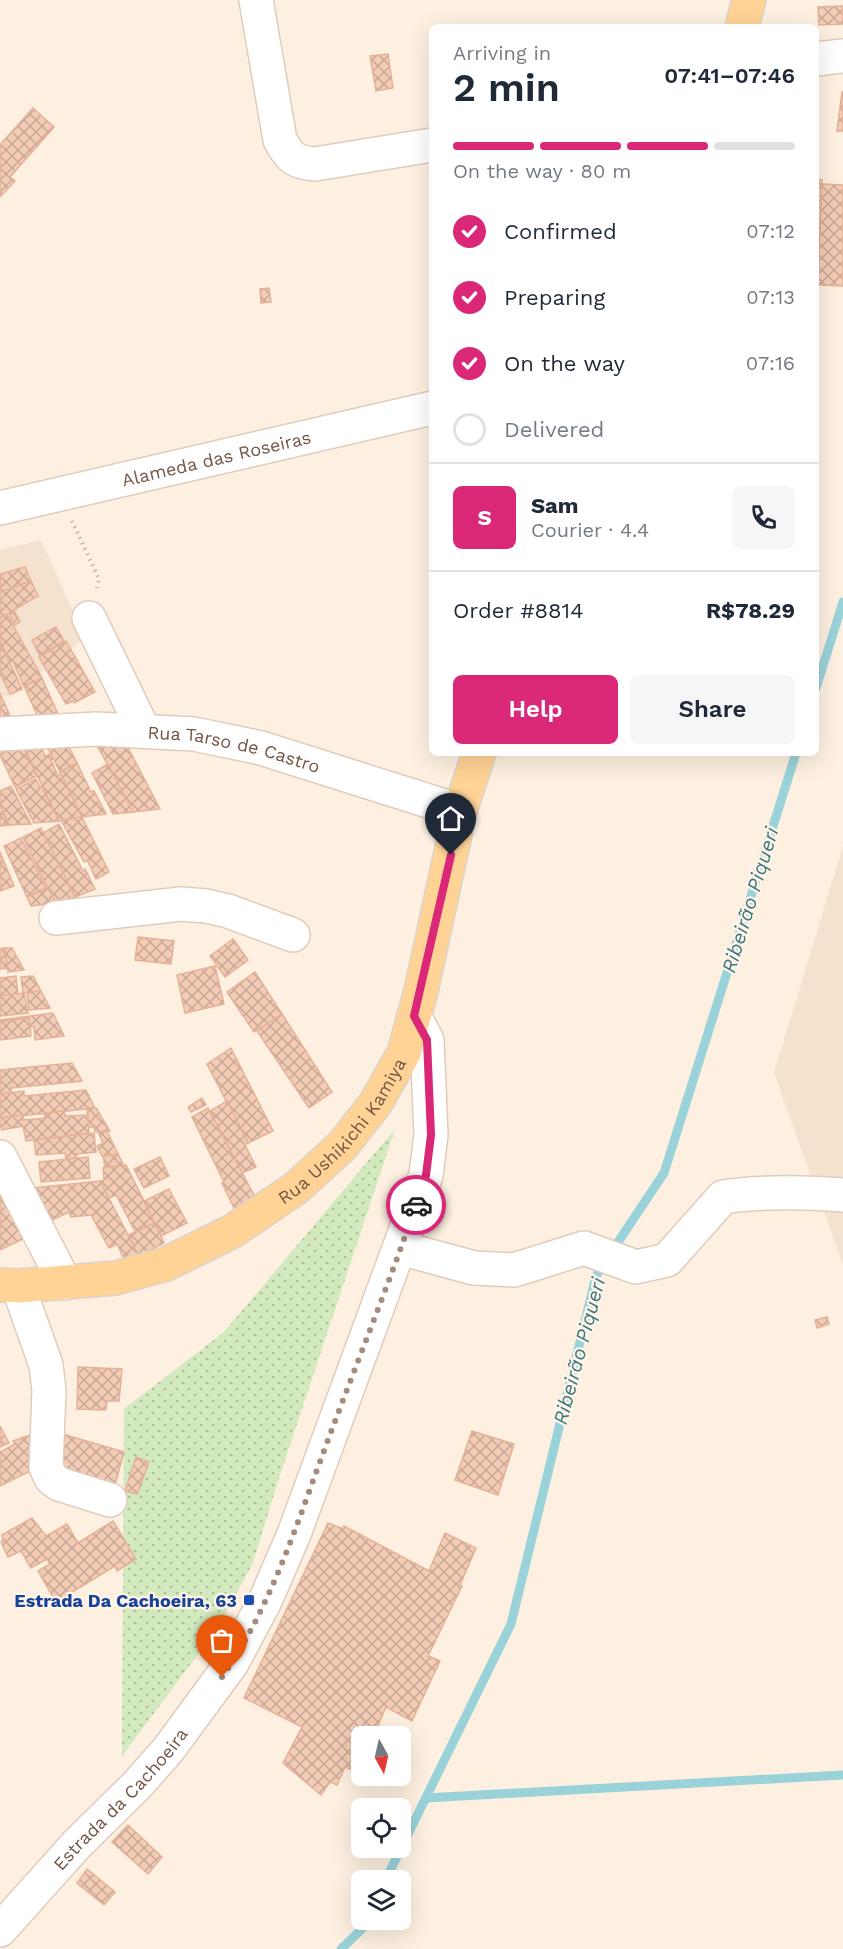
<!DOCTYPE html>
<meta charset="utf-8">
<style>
:root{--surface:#fff;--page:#f6f6f7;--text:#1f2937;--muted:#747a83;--line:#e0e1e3;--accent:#db2777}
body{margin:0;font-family:"Work Sans",sans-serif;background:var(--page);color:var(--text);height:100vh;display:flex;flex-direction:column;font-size:22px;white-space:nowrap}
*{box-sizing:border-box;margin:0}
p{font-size:20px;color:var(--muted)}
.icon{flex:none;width:33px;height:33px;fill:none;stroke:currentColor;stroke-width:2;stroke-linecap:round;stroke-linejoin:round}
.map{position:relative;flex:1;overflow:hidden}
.side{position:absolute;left:429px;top:24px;width:390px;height:732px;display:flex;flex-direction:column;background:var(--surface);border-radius:9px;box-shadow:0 6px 24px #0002}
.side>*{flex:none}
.needle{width:39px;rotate:172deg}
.controls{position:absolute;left:351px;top:1726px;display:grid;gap:12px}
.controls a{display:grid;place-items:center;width:60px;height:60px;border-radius:9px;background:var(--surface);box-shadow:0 6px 24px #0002;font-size:30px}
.pin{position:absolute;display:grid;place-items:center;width:51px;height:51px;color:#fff;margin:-62px -26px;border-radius:50% 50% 50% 0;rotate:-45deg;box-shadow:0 0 6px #0007}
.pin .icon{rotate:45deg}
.courier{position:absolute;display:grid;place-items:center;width:60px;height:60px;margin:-30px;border:4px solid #db2777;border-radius:50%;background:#fff;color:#222;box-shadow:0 2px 8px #0007}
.overview em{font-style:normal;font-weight:600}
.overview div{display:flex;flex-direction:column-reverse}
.overview{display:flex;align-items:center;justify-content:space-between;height:102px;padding:0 24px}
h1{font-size:39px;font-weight:600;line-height:45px}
.bar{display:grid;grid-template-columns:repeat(4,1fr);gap:9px 6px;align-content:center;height:72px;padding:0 24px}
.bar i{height:8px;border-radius:4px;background:var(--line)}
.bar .current{background:var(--accent)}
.bar p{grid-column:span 4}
.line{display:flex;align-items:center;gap:15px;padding:0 24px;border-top:2px solid var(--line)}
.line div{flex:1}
.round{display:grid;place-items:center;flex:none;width:63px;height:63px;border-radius:9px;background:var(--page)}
ol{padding:0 24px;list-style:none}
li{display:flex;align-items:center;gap:18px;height:66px}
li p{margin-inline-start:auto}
li .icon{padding:6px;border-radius:50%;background:var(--accent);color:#fff;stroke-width:4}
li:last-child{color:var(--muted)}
li i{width:33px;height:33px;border:3px solid var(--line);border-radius:50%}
.cta{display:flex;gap:12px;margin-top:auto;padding:12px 24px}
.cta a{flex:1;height:69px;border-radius:9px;background:var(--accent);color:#fff;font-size:24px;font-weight:600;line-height:69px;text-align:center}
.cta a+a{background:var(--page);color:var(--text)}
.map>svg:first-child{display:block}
.residential{fill:#f5e2ce}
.grass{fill:url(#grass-dots)}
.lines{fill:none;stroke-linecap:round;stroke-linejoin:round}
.stream{stroke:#9ad2d9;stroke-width:9}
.building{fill:url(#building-cross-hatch);stroke:#e6b196;stroke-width:1.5}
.minor-casing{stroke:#e1ccbc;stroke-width:36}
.major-casing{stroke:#dbd3cf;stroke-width:36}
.path{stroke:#d8af9a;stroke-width:4;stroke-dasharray:1.5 4.5;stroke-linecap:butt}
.minor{stroke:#fff;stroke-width:33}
.major{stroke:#ffd395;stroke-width:33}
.done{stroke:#a48b7c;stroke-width:6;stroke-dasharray:0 10.8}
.route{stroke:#db2777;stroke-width:8}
.transit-dot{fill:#1a4fb4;stroke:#fff4e7;stroke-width:2}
.labels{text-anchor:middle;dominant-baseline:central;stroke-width:4.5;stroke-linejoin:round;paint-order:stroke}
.street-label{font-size:18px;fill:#745546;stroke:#fff4e7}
.transit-label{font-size:18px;font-weight:bold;fill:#164399;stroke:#fff4e7;text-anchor:end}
.water-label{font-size:20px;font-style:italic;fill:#3d7982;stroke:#fff4e7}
</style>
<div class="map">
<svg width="843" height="1949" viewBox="0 0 843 1949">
<defs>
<pattern id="grass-dots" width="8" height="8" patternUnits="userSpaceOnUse" patternTransform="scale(1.5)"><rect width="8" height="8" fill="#d2eabe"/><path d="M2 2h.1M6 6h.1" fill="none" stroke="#afc09c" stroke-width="1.8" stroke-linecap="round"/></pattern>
<pattern id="building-cross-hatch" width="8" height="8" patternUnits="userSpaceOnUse" patternTransform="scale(1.5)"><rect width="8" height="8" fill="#f3ccb6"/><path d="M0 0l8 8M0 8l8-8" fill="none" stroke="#c9a896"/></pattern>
</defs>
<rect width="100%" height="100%" fill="#fdf0e0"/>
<g class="residential">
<path d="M 41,540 L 85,638 L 11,697 L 0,695 L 0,550 Z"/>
<path d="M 843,846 L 843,1265 L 774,1073 Z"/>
</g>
<path class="grass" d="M 395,1129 L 277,1484 L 253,1563 L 216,1630 L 122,1756 L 124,1409 L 224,1332 Z"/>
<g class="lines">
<g class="stream">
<path d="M 816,688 L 843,602"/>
<path d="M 612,1251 L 664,1173 L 796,753"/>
<path d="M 426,1798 L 843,1775"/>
<path d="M 385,1881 L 511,1624 L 596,1276 L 605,1262"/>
<path d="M 341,1949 L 362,1929 L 366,1920"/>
</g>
</g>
<g class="building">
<path d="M 843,6 L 843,24 L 819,25 L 818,7 Z"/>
<path d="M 388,54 L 393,88 L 376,91 L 370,56 Z"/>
<path d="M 842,92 L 843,92 L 843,131 L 837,131 Z"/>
<path d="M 33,108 L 54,127 L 10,177 L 15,181 L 0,197 L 0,145 Z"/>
<path d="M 816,179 L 822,180 L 820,227 L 816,226 Z"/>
<path d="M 822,184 L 843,185 L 843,286 L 818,285 Z"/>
<path d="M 816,226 L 820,227 L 818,250 L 816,250 Z"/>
<path d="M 816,250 L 818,250 L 818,285 L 816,284 Z"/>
<path d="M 269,288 L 271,302 L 261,303 L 260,289 Z"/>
<path d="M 25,567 L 31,581 L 1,592 L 0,574 Z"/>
<path d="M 31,581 L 38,596 L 0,618 L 0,590 L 1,592 Z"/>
<path d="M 14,610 L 20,622 L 15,625 L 9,613 Z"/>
<path d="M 7,614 L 42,678 L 24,686 L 13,661 L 10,662 L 0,641 L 0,618 Z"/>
<path d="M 56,627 L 64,641 L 40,656 L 32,640 Z"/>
<path d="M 0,641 L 22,689 L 10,694 L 0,673 Z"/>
<path d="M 66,641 L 95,692 L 74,703 L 73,701 L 66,704 L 39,657 Z"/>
<path d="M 42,678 L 58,714 L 38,717 L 24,686 Z"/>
<path d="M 0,693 L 12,720 L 0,721 Z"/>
<path d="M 124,740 L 160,809 L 133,812 L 97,745 Z"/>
<path d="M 40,744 L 45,756 L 51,754 L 53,759 L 51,760 L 58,776 L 61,774 L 82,817 L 59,821 L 23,746 Z"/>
<path d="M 46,744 L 68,745 L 77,763 L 60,772 Z"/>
<path d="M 23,746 L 37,776 L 15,787 L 0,755 L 0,747 Z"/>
<path d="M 77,763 L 91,792 L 94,791 L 106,814 L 82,817 L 60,772 Z"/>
<path d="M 108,764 L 133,812 L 113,814 L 92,773 Z"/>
<path d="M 36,779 L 40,787 L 42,787 L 59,821 L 34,823 L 16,789 Z"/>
<path d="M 11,786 L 31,824 L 9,825 L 0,806 L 0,791 Z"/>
<path d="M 2,811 L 9,825 L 0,826 L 0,812 Z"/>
<path d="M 82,817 L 109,872 L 96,879 L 87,860 L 84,862 L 61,820 Z"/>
<path d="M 59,824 L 83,871 L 85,869 L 95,889 L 75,897 L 43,833 Z"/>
<path d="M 41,828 L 75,897 L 56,905 L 23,837 Z"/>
<path d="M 21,838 L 46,888 L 27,897 L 4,846 Z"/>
<path d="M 0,852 L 14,886 L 0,891 Z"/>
<path d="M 48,888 L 56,903 L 31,906 L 27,897 Z"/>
<path d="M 138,937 L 174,941 L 171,964 L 135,960 Z"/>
<path d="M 233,939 L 248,960 L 225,977 L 210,956 Z"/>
<path d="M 5,948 L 8,968 L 0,969 L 0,949 Z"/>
<path d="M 5,948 L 12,948 L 24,970 L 8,972 Z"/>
<path d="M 215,966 L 224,1004 L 185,1013 L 177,975 Z"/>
<path d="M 255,972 L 282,1014 L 254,1032 L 227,992 Z"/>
<path d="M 16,976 L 18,994 L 0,996 L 0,978 Z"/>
<path d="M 33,976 L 41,991 L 23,993 L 21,977 Z"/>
<path d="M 41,991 L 50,1008 L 29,1010 L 27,993 Z"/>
<path d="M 24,993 L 28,1013 L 0,1016 L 0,996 Z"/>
<path d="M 53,1013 L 64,1036 L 35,1040 L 34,1027 L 30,1027 L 29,1018 L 0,1022 L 0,1020 Z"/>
<path d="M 282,1014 L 332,1092 L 309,1108 L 257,1031 Z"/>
<path d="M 29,1018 L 31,1036 L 0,1040 L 0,1022 Z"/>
<path d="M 231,1048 L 273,1131 L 248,1143 L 207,1064 Z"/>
<path d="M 72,1063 L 82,1081 L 11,1088 L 12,1093 L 0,1094 L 0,1070 Z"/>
<path d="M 86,1090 L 95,1108 L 0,1118 L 0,1094 L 24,1091 L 24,1096 Z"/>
<path d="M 202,1098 L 206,1105 L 191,1112 L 188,1107 Z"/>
<path d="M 227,1101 L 248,1143 L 245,1145 L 256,1167 L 242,1173 L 210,1111 Z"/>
<path d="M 87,1108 L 96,1108 L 110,1131 L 95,1132 L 94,1127 L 88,1127 Z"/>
<path d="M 208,1108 L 255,1197 L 234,1208 L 222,1183 L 224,1182 L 192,1117 Z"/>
<path d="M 64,1111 L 65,1116 L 88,1115 L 89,1133 L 26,1141 L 23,1126 L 2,1130 L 0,1126 L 0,1118 L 23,1115 L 24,1120 L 45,1118 L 44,1113 Z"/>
<path d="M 107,1131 L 118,1154 L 102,1156 L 97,1146 L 103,1143 L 98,1132 Z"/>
<path d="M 94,1133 L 96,1152 L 76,1154 L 77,1158 L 66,1159 L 65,1153 L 36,1155 L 34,1140 Z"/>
<path d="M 118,1154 L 124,1166 L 105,1167 L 103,1156 Z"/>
<path d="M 88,1157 L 90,1178 L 41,1182 L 39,1162 Z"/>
<path d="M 160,1157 L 169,1176 L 144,1188 L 134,1169 Z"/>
<path d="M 126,1165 L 155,1223 L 136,1233 L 116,1195 L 109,1198 L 100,1181 L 104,1180 L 103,1168 Z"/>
<path d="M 100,1181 L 128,1235 L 139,1256 L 123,1257 L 117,1244 L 109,1248 L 91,1215 L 71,1217 L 69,1212 L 52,1220 L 34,1188 Z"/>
<path d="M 169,1189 L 187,1223 L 161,1236 L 144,1201 Z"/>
<path d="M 0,1191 L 23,1239 L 0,1250 Z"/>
<path d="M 155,1223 L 164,1243 L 139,1256 L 128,1235 Z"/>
<path d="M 827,1317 L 829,1324 L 817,1328 L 815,1320 Z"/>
<path d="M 78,1367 L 122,1369 L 119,1401 L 107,1401 L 106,1410 L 77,1409 Z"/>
<path d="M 0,1426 L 9,1443 L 0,1447 Z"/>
<path d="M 472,1431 L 514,1444 L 498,1495 L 455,1480 Z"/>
<path d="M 33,1434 L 40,1466 L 0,1486 L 0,1452 L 15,1444 L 13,1441 Z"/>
<path d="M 66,1435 L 124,1452 L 115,1485 L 56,1468 Z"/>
<path d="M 136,1457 L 149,1462 L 137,1494 L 125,1491 Z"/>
<path d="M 32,1518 L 46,1536 L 67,1524 L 78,1543 L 113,1521 L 136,1559 L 117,1571 L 115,1566 L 56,1602 L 38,1571 L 50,1564 L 47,1559 L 31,1568 L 21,1551 L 8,1557 L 1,1542 L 3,1540 L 2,1535 Z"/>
<path d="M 328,1523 L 344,1529 L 344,1526 L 429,1571 L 445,1533 L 476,1548 L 460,1585 L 462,1586 L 428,1656 L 440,1661 L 412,1721 L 386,1707 L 373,1737 L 362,1737 L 362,1762 L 357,1772 L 345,1767 L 337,1785 L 330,1782 L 321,1795 L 283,1763 L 302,1727 L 244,1698 Z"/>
<path d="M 128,1825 L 162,1857 L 148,1874 L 112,1842 Z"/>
<path d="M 87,1869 L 115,1892 L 104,1905 L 77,1883 Z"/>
</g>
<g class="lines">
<g class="minor-casing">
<g id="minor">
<path d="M 256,0 L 280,140 C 290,158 294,162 315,164 L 432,145"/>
<path d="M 816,59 L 843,56"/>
<path id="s1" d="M 0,508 L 432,408"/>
<path d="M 89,618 L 144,731"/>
<path id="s2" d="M 0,734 L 96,729 L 194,734 L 261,748 L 460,811"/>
<path d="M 56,918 L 181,904 L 206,906 L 228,911 L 293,935"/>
<path d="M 0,1157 L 65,1283"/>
<path d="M 400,1248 L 474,1268 L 514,1270 L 584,1248 L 636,1267 L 667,1260 L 723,1197 C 763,1191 803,1192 843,1195"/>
<path d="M 18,1286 L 46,1365 L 49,1391 L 46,1467 L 51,1478 L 59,1484 L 110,1500"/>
<path id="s3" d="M 0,1930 L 77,1844 L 137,1785 L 168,1750 L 232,1663 L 265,1601 L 294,1534 L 426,1175 L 431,1135 L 427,1040 L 414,1016"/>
</g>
</g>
<g class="major-casing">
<g id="major">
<path d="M 742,27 L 749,0"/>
<path id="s4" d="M 0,1285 L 18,1286 L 116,1278 L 166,1264 L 233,1231 L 296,1188 L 342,1146 L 375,1104 L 404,1053 L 421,991 L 460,811 L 479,753"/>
</g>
</g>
<path class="path" d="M 72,521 L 99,579 L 97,588"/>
<use href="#minor" class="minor"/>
<use href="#major" class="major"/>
</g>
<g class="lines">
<path class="done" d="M 222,1677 C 272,1606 298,1520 328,1440 C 357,1362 389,1284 416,1205"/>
<path class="route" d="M 416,1205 L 426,1175 L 431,1135 L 427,1040 L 414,1016 L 451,855"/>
</g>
<rect class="transit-dot" x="243" y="1594" width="12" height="12" rx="3"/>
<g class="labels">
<g class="street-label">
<text stroke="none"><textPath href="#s1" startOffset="222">Alameda das Roseiras</textPath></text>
<text stroke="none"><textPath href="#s2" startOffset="236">Rua Tarso de Castro</textPath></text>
<text stroke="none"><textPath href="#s4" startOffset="393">Rua Ushikichi Kamiya</textPath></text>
<text stroke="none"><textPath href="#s3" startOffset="178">Estrada da Cachoeira</textPath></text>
</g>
<g class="transit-label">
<text x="237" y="1600">Estrada Da Cachoeira, 63</text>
</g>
<g class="water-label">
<text transform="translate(750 900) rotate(-73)">Ribeirão Piqueri</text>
<text transform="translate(579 1351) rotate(-75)">Ribeirão Piqueri</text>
</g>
</g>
</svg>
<div class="controls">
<a><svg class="needle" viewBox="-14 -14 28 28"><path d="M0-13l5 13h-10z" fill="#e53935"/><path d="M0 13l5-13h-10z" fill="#747a83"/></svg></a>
<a><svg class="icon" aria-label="locate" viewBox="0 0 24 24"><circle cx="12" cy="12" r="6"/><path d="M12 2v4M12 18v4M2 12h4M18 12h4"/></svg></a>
<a><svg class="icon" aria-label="layers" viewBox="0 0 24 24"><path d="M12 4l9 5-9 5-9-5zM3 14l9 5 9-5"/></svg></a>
</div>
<div class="pin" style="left:222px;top:1677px;background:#ea580c"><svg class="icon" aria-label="bag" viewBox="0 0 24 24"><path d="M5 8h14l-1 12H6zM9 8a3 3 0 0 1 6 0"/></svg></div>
<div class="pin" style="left:451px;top:855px;background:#1f2937"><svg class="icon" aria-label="home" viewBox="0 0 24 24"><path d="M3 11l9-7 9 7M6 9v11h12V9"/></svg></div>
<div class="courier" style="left:416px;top:1205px"><svg class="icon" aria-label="car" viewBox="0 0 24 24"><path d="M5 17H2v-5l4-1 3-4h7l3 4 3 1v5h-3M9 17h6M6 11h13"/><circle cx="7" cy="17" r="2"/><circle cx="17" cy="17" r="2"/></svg></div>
<section class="side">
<div class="overview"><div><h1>2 min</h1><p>Arriving in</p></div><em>07:41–07:46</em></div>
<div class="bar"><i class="current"></i><i class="current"></i><i class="current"></i><i></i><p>On the way · 80 m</p></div>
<ol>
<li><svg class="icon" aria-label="check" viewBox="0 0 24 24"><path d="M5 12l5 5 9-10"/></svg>Confirmed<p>07:12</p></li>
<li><svg class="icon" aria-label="check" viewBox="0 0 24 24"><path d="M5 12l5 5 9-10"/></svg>Preparing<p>07:13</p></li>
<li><svg class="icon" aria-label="check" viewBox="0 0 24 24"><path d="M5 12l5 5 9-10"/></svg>On the way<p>07:16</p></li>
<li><i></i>Delivered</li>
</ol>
<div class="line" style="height:108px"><b class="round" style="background:var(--accent);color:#fff">S</b><div><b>Sam</b><p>Courier · 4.4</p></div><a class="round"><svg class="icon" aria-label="phone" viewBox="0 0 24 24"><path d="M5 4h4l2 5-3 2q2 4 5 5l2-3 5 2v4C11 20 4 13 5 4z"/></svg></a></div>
<div class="line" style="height:78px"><div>Order #8814</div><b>R$78.29</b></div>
<div class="cta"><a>Help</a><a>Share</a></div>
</section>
</div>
